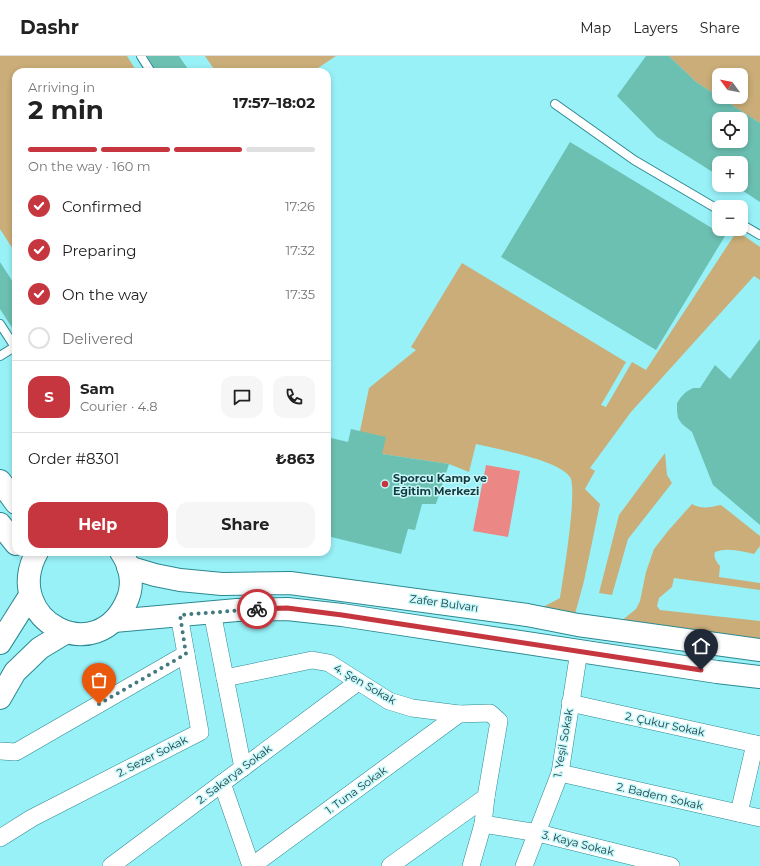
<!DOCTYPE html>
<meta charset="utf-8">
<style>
:root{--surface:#fff;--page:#f6f6f6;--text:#222;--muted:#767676;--line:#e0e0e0;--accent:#c6363f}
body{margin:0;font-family:Montserrat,sans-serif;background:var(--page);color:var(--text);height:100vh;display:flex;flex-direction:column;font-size:15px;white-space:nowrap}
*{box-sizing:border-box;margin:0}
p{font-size:13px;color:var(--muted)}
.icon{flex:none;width:22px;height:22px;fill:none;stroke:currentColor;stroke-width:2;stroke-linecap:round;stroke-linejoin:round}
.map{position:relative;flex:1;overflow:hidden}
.details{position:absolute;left:12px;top:12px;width:319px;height:488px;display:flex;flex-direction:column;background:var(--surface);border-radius:12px;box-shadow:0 2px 6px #0003}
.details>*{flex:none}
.needle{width:26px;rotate:302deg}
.fabs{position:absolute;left:712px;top:12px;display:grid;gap:8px}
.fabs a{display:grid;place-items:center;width:36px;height:36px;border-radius:8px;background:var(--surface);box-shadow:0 2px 6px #0003;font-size:20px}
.pin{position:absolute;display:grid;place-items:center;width:34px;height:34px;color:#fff;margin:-41px -17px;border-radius:50% 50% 50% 0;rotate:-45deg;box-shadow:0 0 4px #0007}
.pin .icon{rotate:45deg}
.courier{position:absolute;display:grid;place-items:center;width:40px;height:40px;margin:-20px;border:3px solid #c6363f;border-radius:50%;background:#fff;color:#222;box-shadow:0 1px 5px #0007}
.head em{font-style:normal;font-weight:700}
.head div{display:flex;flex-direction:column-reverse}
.head{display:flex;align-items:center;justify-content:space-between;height:68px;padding:0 16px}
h1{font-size:26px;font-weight:700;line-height:30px}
.bar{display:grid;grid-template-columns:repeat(4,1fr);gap:6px 4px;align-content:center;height:48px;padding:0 16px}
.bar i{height:5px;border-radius:3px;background:var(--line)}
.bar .on{background:var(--accent)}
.bar p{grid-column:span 4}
.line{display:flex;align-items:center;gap:10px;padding:0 16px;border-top:1px solid var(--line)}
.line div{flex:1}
.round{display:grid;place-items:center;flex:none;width:42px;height:42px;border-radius:12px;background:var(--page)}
ol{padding:0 16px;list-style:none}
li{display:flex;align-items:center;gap:12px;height:44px}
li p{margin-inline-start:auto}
li .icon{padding:4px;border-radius:50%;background:var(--accent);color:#fff;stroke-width:4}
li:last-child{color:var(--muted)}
li i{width:22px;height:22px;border:2px solid var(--line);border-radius:50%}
.action{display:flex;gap:8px;margin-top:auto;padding:8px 16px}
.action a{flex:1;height:46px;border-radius:12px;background:var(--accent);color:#fff;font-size:16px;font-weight:700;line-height:46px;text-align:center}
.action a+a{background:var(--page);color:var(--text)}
header{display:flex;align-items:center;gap:24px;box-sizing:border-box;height:56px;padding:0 20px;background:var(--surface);border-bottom:1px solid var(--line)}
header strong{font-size:19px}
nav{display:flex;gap:22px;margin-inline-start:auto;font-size:14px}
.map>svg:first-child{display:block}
.green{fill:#caad78;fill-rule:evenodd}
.water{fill:#eb8784}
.building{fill:#6cc0b2;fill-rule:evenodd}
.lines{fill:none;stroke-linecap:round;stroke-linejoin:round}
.lane-casing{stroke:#2d8990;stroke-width:10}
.street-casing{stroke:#2d8990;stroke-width:18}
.secondary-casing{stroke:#2d8990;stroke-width:24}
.lane{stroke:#fff;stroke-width:8}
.street{stroke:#fff;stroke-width:17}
.secondary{stroke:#fff;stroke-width:22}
.done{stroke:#437a7e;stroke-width:4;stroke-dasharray:0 7.2}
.route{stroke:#c6363f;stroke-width:5}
.poi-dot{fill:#c6363f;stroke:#c6f8fb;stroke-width:1.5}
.labels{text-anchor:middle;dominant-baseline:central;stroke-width:3;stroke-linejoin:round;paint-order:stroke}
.poi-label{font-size:11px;font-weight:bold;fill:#153a3d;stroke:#c6f8fb;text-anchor:start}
.street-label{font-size:11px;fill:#153a3d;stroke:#c6f8fb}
</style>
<header>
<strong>Dashr</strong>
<nav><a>Map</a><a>Layers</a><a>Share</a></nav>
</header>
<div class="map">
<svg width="760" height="810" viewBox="0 0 760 810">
<rect width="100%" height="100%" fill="#99f1f8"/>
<g class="green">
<path d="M 0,0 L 127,0 L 137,16 L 16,16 L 16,198 L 0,173 Z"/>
<path d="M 205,0 L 336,0 L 312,16 L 216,16 Z"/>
<path d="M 669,0 L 760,0 L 760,67 L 696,26 ZM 719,19 L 741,19 L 741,41 L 719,41 Z"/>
<path d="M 737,175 L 760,191 L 760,224 L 754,220 L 631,356 L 590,412 L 595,415 L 585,433 L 600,448 L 584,525 L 574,562 L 543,551 L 560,542 C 563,522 578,433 570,421 C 559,404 497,393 476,388 L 469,416 L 449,408 L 382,398 L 360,375 L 369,332 L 416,294 L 411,291 L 462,207 L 626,306 L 601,349 L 606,351 L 632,306 L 646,314 Z"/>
<path d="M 665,397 L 667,419 L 672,427 L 628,483 L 612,539 L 599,537 L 619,459 Z"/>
<path d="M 692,448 C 703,454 710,451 721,449 L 760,480 L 760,490 L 754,498 C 742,495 727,491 715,496 C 713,502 717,506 720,510 L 719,521 L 760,527 L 760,534 L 674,522 L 672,531 L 659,542 L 657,550 L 660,554 L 760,565 L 760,591 L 620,566 L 636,553 L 640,545 L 646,516 L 654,493 L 668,475 Z"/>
</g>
<path class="water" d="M 486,409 L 520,415 L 508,481 L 473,475 Z"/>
<g class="building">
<path d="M 147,0 L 179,0 L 190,16 L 157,16 Z"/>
<path d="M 646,0 L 669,0 L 696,26 L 760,67 L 760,146 L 734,129 L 741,129 L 741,107 L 719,107 L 719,120 L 657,81 L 617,40 ZM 719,63 L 741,63 L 741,85 L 719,85 Z"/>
<path d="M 570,86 L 725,180 L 656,294 L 501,201 Z"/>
<path d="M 0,206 L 16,231 L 16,278 L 0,253 Z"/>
<path d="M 760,283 L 760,469 L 713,429 L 692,376 L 682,368 L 678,362 L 677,355 L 677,347 L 681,341 L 686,336 L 693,332 L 700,332 L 715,309 L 730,323 Z"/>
<path d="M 351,373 L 386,381 L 382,398 L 449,408 L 436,448 L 422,448 L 415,474 L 408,473 L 401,498 L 327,480 L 327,381 L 348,386 Z"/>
</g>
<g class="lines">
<g class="lane-casing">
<g id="lane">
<path d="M 141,0 L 151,16"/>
<path d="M 555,48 L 634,104 L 719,154"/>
<path d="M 741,168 L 760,179"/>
<path d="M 0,268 L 15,291"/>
<path d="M 0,300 L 16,290"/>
</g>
</g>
<g class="street-casing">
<g id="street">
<path d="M 212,556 L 243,712"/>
<path d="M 225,622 L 312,604 L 329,607 L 389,645 L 412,652 L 459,658 L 490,657 L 499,665 L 486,741 L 483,768 L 471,810"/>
<path d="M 570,647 L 760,689"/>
<path d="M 0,695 L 16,696 L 186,598"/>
<path d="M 560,717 L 760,762"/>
<path d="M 222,727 L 251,810"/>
<path d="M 739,757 L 755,688"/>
<path d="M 483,768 L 538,777 L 671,810"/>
<path d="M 0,782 L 32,762 L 200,676 L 179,559"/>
<path d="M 111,810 L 358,626"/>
<path d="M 252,810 L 459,658"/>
<path d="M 390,810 L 486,741"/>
<path d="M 524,810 L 560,717 L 579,595"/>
</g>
</g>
<g class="secondary-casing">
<g id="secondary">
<path d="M 0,425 L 16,447"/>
<path d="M 0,468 L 16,488"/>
<path d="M 37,496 C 0,564 99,616 128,542 C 134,527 130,509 121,496"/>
<path d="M 128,511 L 155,519 L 180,524 L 222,528 L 290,527 L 527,559 L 578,569 L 760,594"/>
<path d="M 114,565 L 237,554 L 287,553 L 342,559 L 717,616 L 760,621"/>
<path d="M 0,587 L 29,541"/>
<path d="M 0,642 L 15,616 L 40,592 L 65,577"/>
</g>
</g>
<use href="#lane" class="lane"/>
<use href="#street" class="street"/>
<use href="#secondary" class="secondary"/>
</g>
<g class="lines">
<path class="done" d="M 99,648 L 186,598 L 180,559 L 257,553"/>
<path class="route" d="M 257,553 L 287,552 L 342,559 L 701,614"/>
</g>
<circle class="poi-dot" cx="385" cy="428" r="4"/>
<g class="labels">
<g class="poi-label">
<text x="393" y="422">Sporcu Kamp ve<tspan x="393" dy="13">Eğitim Merkezi</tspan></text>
</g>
<g class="street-label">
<text transform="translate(444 547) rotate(8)">Zafer Bulvarı</text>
<text transform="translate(365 628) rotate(30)">4. Şen Sokak</text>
<text transform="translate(665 668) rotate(12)">2. Çukur Sokak</text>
<text transform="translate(563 687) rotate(-80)">1. Yeşil Sokak</text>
<text transform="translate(152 700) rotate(-27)">2. Sezer Sokak</text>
<text transform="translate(234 718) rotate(-37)">2. Sakarya Sokak</text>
<text transform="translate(356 734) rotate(-36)">1. Tuna Sokak</text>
<text transform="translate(660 740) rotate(13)">2. Badem Sokak</text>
<text transform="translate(578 787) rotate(14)">3. Kaya Sokak</text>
</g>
</g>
</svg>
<div class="fabs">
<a><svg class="needle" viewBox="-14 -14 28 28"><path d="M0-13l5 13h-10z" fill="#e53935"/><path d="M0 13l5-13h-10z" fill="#767676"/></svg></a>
<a><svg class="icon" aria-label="locate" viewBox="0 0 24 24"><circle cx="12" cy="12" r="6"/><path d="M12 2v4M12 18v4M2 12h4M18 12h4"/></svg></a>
<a>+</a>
<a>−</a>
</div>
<div class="pin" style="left:99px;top:648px;background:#ea580c"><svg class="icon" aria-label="bag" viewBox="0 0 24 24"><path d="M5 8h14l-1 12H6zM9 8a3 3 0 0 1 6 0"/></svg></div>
<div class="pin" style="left:701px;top:614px;background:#1f2937"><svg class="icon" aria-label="home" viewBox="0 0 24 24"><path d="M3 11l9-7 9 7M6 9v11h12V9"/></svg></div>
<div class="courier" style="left:257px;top:553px"><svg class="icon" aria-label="bike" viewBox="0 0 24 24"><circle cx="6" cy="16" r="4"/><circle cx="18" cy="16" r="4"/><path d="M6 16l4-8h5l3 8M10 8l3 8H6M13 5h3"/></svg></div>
<section class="details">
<div class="head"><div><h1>2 min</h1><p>Arriving in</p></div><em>17:57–18:02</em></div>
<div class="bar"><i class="on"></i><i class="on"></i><i class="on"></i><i></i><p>On the way · 160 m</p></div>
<ol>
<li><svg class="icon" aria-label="check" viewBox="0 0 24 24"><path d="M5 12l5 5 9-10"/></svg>Confirmed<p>17:26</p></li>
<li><svg class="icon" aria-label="check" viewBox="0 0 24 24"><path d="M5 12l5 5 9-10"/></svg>Preparing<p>17:32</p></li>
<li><svg class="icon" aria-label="check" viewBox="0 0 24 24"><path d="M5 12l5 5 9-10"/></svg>On the way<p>17:35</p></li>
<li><i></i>Delivered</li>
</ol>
<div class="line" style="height:72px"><b class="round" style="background:var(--accent);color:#fff">S</b><div><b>Sam</b><p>Courier · 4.8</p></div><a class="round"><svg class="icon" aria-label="chat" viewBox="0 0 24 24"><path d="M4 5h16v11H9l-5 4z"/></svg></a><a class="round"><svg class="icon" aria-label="phone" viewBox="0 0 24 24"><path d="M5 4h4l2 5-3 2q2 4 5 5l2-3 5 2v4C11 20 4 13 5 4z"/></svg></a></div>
<div class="line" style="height:52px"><div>Order #8301</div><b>₺863</b></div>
<div class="action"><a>Help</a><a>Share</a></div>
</section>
</div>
